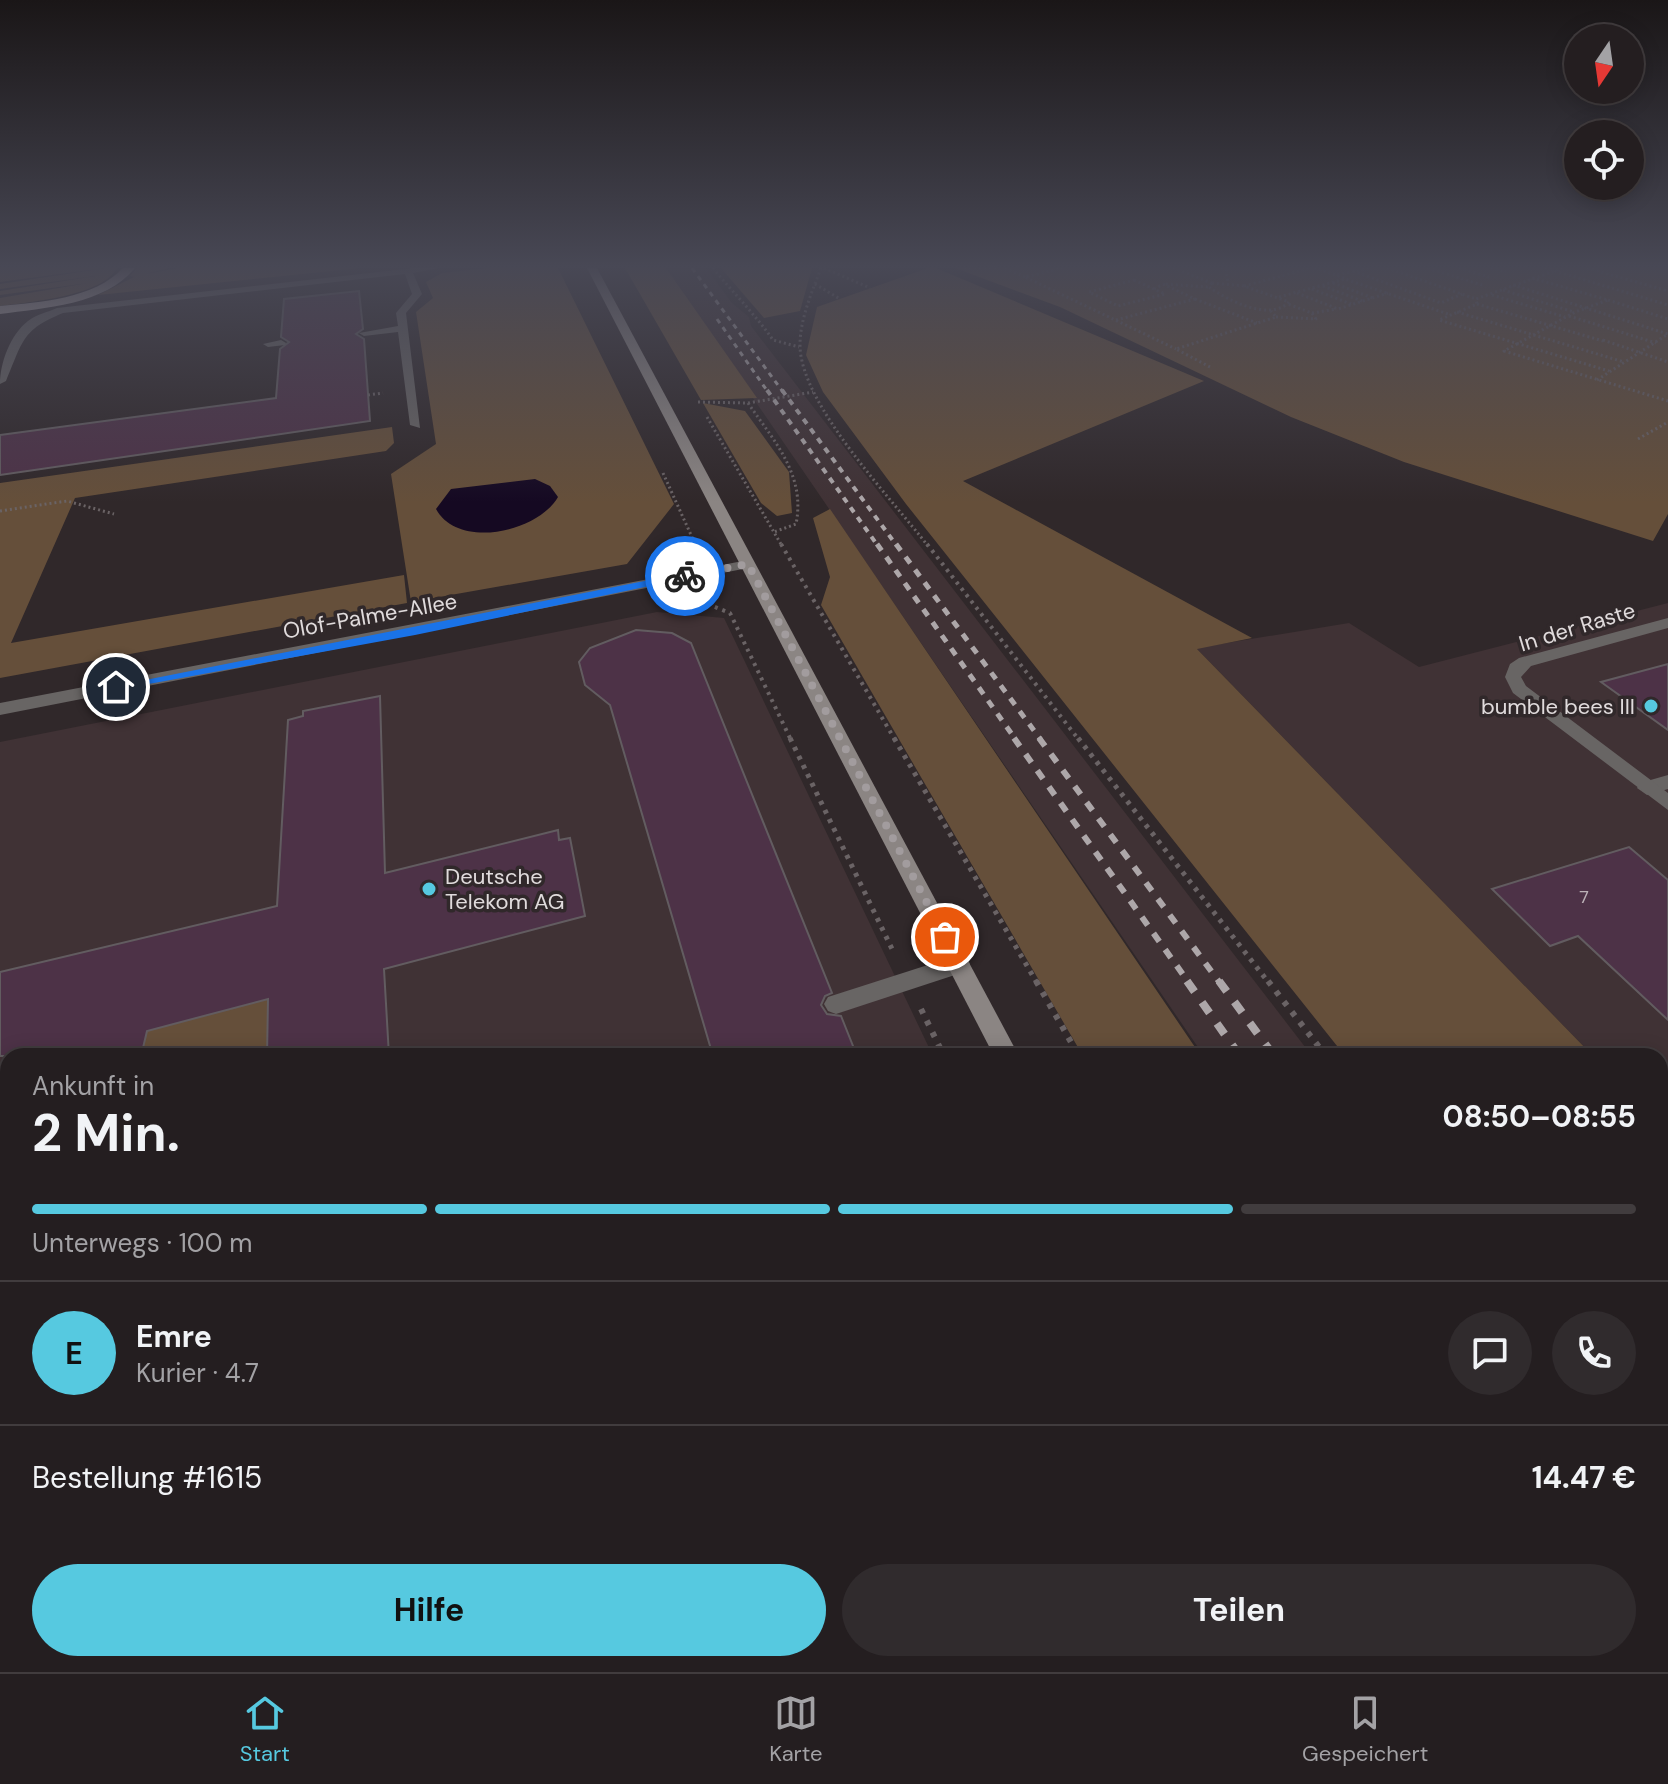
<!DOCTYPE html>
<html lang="de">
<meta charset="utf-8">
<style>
:root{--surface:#241e20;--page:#302b2d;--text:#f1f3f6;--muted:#a3a2a5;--line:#413c3e;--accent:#56c9e0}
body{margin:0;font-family:"DM Sans",sans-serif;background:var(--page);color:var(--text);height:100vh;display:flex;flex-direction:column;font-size:30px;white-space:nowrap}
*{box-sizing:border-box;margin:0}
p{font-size:26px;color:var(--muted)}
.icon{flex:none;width:44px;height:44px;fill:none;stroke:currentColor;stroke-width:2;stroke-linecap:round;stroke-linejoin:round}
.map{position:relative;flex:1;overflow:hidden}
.sheet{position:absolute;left:0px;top:1048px;width:1668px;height:624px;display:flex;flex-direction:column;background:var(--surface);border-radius:24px 24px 0 0;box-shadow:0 4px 20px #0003,0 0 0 2px var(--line)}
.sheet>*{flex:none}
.needle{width:52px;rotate:193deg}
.tools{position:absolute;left:1564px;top:24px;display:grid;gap:16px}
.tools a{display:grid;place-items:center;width:80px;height:80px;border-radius:50%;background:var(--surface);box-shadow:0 4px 20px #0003,0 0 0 2px var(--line);font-size:40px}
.pin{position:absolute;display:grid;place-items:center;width:68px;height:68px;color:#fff;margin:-34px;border:4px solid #fff;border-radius:50%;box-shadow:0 2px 8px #0007}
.courier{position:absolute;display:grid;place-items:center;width:80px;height:80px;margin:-40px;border:6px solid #1a73e8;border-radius:50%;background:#fff;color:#222;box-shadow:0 2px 10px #0007}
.summary em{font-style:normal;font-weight:700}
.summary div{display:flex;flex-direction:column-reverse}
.summary{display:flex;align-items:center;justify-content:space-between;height:136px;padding:0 32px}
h1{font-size:52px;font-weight:700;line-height:60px}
.bar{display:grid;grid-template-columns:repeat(4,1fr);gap:12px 8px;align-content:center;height:96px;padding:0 32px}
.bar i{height:10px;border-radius:6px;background:var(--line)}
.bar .active{background:var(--accent)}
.bar p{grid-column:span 4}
.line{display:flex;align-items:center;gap:20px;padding:0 32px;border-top:2px solid var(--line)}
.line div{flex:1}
.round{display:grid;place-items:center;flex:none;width:84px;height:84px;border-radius:42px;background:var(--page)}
.cta{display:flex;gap:16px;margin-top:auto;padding:16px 32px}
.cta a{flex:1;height:92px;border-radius:48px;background:var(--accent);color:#111;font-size:32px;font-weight:700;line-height:92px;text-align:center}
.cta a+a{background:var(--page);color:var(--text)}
.menu{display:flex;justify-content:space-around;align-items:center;height:112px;border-top:2px solid var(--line);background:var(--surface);font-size:22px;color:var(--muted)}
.menu a{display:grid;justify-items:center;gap:4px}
.menu .active{color:var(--accent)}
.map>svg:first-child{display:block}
.built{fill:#403235}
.green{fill:#654f3a}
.water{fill:#150922}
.building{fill:#4d3247;stroke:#625c60;stroke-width:2}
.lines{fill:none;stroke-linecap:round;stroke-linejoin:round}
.path-far4{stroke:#6a6365;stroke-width:3;stroke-dasharray:2 3;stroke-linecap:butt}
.path-far3{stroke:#6a6365;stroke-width:4;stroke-dasharray:3 5;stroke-linecap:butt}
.path-far2{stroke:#6a6365;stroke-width:5;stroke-dasharray:4 6;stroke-linecap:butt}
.path-far1{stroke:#6a6365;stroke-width:6;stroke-dasharray:5 8;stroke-linecap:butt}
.path{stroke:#6a6365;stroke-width:8;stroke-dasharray:6 10;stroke-linecap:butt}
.lane{fill:#686564;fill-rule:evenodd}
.street{fill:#686564;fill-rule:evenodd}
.secondary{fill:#8b8583;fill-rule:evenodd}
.highway{fill:#beb5b2;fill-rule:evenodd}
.rail-far5{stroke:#ada7a9;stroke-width:3;stroke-dasharray:5 5;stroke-linecap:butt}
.rail-far4{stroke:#ada7a9;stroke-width:4;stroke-dasharray:6 6;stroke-linecap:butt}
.rail-far3{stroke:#ada7a9;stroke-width:5;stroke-dasharray:8 8;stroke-linecap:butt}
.rail-far2{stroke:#ada7a9;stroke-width:6;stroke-dasharray:10 10;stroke-linecap:butt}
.rail-far1{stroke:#ada7a9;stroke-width:8;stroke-dasharray:13 13;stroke-linecap:butt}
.rail{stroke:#ada7a9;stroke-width:10;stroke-dasharray:16 16;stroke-linecap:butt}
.route{fill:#1a73e8}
.done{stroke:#a29c9e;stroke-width:8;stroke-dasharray:0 14.4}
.poi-dot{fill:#56c9e0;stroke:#30282a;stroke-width:3}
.labels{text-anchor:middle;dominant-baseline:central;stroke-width:7;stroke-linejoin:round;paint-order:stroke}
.number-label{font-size:18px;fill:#bbb1b7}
.street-label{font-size:22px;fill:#e0dbdc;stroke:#30282a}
.poi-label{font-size:22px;fill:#e0dbdc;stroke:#30282a;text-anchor:end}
</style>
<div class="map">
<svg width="1668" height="1672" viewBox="0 0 1668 1672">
<rect width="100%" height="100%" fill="#30282a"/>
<g class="built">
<path d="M 664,268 L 706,268 L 732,303 L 749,317 L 751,326 L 1312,1056 L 1204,1056 Z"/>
<path d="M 1668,603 L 1668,1132 L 1660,1124 L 1660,1056 L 1593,1056 L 1196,648 L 1349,623 L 1419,667 Z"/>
<path d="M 657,612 L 724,618 L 933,1056 L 8,1056 L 8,1664 L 1223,1664 L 1227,1672 L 0,1672 L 0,742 Z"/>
<path d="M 1668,1339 L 1668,1462 L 1660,1452 L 1660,1343 Z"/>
<path d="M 1660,1512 L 1668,1522 L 1668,1672 L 1622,1672 L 1617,1664 L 1660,1664 Z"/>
</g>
<g class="green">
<path d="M 0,268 L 104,268 L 0,282 Z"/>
<path d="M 107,268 L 117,268 C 102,296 30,302 0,306 L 0,298 L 88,283 L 0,295 L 0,291 L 102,275 L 0,289 L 0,284 Z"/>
<path d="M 137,268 L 169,268 L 145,274 L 179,268 L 360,268 L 98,295 L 134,277 L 130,276 Z"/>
<path d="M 488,268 L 558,268 L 674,504 L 627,564 L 411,602 L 391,474 L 436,444 L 416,312 L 433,298 L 426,282 L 442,273 Z"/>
<path d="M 625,268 L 666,268 L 757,398 L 701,400 Z"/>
<path d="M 721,268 L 812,268 L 800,311 L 764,318 Z"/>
<path d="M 928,268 L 936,268 L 1204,381 L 963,481 L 1252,638 L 1197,649 L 1593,1056 L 1345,1056 L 906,504 L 823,392 L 806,355 L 817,307 Z"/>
<path d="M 955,268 L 1668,268 L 1668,514 L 1653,541 L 1404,462 L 1291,417 L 1060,307 Z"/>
<path d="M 703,403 L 745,411 L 789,472 L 792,513 L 777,516 L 761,503 Z"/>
<path d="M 392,427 L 394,443 L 386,451 L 75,498 L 11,643 L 404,575 L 407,603 L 0,678 L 0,483 Z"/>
<path d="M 830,509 L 1201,1056 L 1083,1056 L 821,605 L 830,577 L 813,518 Z"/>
<path d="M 268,999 L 267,1056 L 130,1056 L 142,1052 L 147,1031 Z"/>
<path d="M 8,1071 L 8,1664 L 191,1664 L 190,1672 L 0,1672 L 0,1073 Z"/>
<path d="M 1660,1124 L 1668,1132 L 1668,1339 L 1660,1343 Z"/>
<path d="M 1438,1664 L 1614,1664 L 1619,1672 L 1442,1672 Z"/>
</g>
<path class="water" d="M 535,479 L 550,486 L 558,497 C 538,532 458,550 436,509 L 451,489 Z"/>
<g class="building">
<path d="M 359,291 L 363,329 L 356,334 L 364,339 L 370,421 L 0,475 L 0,435 L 276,398 L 280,349 L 289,342 L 281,337 L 284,299 Z"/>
<path d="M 636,630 L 672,633 L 691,643 L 832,993 L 825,996 L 821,1005 L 827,1014 L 841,1016 L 857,1056 L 713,1056 L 610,705 L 585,685 L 579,662 L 590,648 Z"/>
<path d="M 1668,664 L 1668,730 L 1601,682 Z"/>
<path d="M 380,696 L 385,873 L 558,830 L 559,840 L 570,838 L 585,916 L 384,969 L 389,1056 L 267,1056 L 268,999 L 147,1031 L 142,1052 L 130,1056 L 0,1056 L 0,972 L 277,906 L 288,720 L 303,716 L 303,711 Z"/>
<path d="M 1629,847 L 1668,880 L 1668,1020 L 1578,936 L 1550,946 L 1492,889 Z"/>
</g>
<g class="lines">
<g class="path-far4">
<path d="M 713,268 C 733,293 755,314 773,340 L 799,347"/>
<path d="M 821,268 C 812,292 800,319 800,345 C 800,404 892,499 928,546"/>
<path d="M 824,268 L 870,288"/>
<path d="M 964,268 L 998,268"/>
<path d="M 1005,268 L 1025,277"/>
<path d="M 1063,268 L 1025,277 L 1176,349"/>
<path d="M 1173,268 L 1212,283"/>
<path d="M 1221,268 L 1226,269 L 1228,283"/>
<path d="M 1314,268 L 1336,275"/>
<path d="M 1387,268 L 1476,299"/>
<path d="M 1428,268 L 1482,285"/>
<path d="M 1459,268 L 1489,277"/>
<path d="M 1491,268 L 1506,272"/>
<path d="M 1545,268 L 1668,305"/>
<path d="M 1563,268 L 1476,299 L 1477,304 L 1439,320 L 1609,371"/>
<path d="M 1587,268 L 1668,291"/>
<path d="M 1353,271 L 1441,303 L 1462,294"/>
<path d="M 1344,278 L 1336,275 L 1372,268"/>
<path d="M 1532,278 L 1608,300 L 1575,312 L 1504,351 L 1668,401"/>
<path d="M 1134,280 L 1165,294 L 1118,306 L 1089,292 Z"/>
<path d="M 1212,283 L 1244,286 L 1289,302 C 1270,322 1227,300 1209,287 Z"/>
<path d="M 1333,283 L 1373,298"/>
<path d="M 815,284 L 840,299"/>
<path d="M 1513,285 L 1668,334"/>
<path d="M 1244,286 L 1311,268"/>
<path d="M 1323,286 L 1362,301"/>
<path d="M 1154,289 L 1163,284"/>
<path d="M 1312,289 L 1351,304"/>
<path d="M 1503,290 L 1574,312"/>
<path d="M 1297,293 L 1338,309 L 1388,293"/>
<path d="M 1492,295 L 1565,317"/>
<path d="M 1279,297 L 1345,279 L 1448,314"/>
<path d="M 1195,299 L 1257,323"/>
<path d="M 1608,300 L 1668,319"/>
<path d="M 1477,304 L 1603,341"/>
<path d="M 1457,312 L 1624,362"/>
<path d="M 1312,313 L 1337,309"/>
<path d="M 1569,316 L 1656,343"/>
<path d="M 1276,317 L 1316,319 L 1312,313 L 1288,304"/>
<path d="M 1116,320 L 1195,299 L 1163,284 L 1209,287"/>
<path d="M 1603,340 L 1668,362"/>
<path d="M 1210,367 L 1176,349 L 1276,317 L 1271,311"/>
<path d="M 1597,380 L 1668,334"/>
<path d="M 368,395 L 383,393"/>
<path d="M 698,402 L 748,403 L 813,392"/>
<path d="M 748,403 C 774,441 806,475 796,524 L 774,532"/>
<path d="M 707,417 L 782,546"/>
<path d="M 1638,439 L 1668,422"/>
<path d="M 663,473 L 696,546"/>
<path d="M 0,511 L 67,501 L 114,514"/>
</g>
<g class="path-far3">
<path d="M 781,544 L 895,740"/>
<path d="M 927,544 L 1079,740"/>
<path d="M 700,601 L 730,613 L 791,740"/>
</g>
<g class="path-far2">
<path d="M 790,738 L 894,953"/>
<path d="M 894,738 L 1037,983"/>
<path d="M 1078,738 L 1269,983"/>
</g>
<g class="path-far1">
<path d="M 1036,981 L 1079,1056"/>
<path d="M 1268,981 L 1326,1056"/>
<path d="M 921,1009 L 944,1056"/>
</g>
<g class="path">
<path d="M 1660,1483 L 1668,1493"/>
<path d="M 1237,1664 L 1241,1672"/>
<path d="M 1429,1664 L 1434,1672"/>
</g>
<g class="lane">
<path d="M 414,268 L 439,268 L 413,273 L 422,294 L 406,313 L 420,428 L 410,425 L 398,332 L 364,336 L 359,333 L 398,326 L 396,313 L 412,294 L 405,274 L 63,313 C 21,330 23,342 6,381 L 0,384 C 0,363 10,335 28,321 C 35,315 48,312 57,308 Z"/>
<path d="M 281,340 L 286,343 L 285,345 L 268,347 L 263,344 Z"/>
<path d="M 1668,775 L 1668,789 L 1647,795 L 1637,788 L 1640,783 Z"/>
<path d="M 959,955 L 967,957 L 970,964 L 967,971 L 836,1014 L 828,1011 L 824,1004 L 828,997 Z"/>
</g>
<g class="street">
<path d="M 748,560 L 753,561 L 753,567 L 0,715 L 0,703 Z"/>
<path d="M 1668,618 L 1668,628 L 1531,666 L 1521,677 L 1526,686 L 1668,793 L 1668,810 L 1513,693 L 1505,677 L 1510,664 L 1519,658 Z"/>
</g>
<g class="secondary">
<path d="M 587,268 L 597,268 L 1019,1056 L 994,1056 Z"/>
<path d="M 1310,1664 L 1347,1664 L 1350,1672 L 1313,1672 Z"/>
</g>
<path class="highway" d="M 123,268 L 135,268 C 105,305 44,308 0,314 L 0,306 C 40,302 94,299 123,268 Z"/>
<g class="rail-far5">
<path d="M 692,268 L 783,392"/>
<path d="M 717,319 L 768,392"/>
</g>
<g class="rail-far4">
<path d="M 767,390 L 878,546"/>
<path d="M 782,390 L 897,546"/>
</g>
<g class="rail-far3">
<path d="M 877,544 L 1016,740"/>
<path d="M 896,544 L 1041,740"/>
</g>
<g class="rail-far2">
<path d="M 1014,738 L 1189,983"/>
<path d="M 1039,738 L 1220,983"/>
</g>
<g class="rail-far1">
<path d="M 1187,981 L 1240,1056"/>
<path d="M 1219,981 L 1274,1056"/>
</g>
<g class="rail">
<path d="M 1660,1580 L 1668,1591"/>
<path d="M 1660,1648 L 1668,1659"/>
</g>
</g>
<linearGradient id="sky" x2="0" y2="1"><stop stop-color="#1a1617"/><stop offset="0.53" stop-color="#484855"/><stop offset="1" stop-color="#484855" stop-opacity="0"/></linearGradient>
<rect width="1668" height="502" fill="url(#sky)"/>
<path class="route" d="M 685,573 L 688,578 L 415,635 L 116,690 L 110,687 Z"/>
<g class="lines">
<path class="done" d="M 685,576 L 748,564 L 945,937"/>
</g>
<g class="poi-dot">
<circle cx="1651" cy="706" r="8"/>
<circle cx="429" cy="889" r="8"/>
</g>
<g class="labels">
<g class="number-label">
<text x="1584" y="897">7</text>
</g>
<g class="street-label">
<text transform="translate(370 616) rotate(-10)">Olof-Palme-Allee</text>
<text transform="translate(1577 627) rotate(-17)">In der Raste</text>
</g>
<g class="poi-label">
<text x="1635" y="706">bumble bees III</text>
<text x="445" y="876" text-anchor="start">Deutsche<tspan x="445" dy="25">Telekom AG</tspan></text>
</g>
</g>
</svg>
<div class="tools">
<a><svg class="needle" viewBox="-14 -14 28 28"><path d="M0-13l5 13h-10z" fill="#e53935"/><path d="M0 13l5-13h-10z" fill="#a3a2a5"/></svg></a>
<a><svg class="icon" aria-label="locate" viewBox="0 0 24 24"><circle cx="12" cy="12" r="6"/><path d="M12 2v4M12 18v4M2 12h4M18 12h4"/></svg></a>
</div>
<div class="pin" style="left:945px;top:937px;background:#ea580c"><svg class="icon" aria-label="bag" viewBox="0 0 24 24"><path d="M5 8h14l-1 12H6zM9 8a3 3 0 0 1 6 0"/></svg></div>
<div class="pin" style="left:116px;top:687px;background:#1f2937"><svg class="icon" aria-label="home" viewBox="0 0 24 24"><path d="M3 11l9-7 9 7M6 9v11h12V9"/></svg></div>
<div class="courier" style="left:685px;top:576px"><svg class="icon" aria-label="bike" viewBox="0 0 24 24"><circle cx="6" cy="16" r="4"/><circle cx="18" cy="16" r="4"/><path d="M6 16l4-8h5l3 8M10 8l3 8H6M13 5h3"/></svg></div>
<section class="sheet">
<div class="summary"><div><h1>2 Min.</h1><p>Ankunft in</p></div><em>08:50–08:55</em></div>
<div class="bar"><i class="active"></i><i class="active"></i><i class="active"></i><i></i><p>Unterwegs · 100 m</p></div>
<div class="line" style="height:144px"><b class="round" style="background:var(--accent);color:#111">E</b><div><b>Emre</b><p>Kurier · 4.7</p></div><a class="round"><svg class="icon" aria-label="chat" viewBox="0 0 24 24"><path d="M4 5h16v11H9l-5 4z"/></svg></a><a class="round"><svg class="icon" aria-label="phone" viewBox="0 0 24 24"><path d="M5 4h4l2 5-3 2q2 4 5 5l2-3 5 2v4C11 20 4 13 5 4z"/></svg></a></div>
<div class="line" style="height:104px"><div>Bestellung #1615</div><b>14.47 €</b></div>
<div class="cta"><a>Hilfe</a><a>Teilen</a></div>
</section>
</div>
<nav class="menu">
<a class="active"><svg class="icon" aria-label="home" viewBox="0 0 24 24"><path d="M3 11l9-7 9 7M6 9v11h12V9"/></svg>Start</a>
<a><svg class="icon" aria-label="map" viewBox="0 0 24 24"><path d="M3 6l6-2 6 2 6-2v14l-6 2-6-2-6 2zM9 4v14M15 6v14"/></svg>Karte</a>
<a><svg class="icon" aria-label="saved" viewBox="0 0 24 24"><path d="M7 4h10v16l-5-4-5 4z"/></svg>Gespeichert</a>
</nav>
